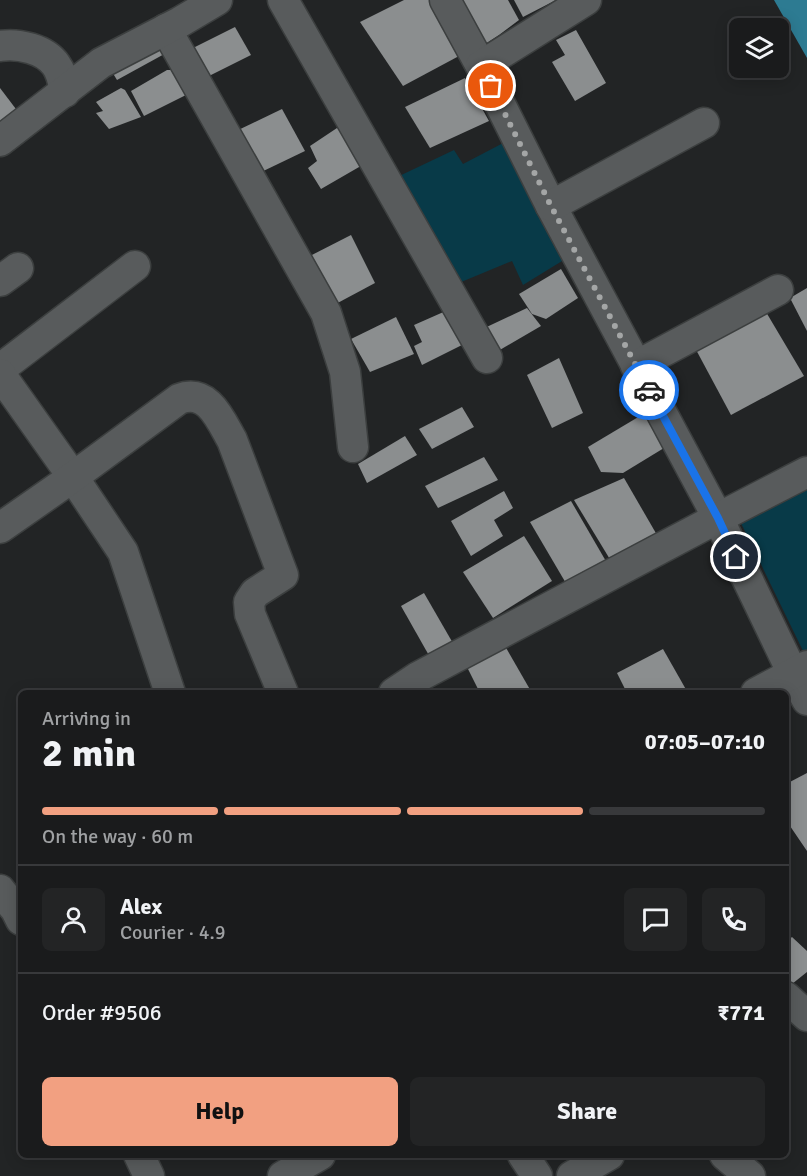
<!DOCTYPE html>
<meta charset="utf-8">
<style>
:root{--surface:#1a1b1c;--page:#232425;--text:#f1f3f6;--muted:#9fa1a3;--line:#38393b;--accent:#f2a081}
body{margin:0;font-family:Signika,sans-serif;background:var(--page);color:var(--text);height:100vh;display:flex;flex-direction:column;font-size:22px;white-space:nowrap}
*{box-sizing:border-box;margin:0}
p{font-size:20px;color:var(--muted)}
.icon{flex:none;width:33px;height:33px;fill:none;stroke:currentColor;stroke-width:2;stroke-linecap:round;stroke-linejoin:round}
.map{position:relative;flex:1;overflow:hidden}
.side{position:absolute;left:18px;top:690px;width:771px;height:468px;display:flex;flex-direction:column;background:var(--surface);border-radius:9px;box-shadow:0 3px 15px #0003,0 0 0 2px var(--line)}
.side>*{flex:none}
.fabs{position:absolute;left:729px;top:18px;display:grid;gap:12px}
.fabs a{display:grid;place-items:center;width:60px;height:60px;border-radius:9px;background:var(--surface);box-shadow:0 3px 15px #0003,0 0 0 2px var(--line);font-size:30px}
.pin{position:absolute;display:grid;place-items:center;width:51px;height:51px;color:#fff;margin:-26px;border:3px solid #fff;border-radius:50%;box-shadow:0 2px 6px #0007}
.courier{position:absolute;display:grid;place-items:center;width:60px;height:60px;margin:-30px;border:4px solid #1a73e8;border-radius:50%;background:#fff;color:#222;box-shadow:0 2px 8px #0007}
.overview em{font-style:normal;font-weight:700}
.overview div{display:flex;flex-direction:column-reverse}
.overview{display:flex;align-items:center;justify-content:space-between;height:102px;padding:0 24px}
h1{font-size:39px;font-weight:700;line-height:45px}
.bar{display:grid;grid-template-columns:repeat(4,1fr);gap:9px 6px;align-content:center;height:72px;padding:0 24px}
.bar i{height:8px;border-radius:4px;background:var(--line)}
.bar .on{background:var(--accent)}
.bar p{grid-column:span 4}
.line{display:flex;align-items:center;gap:15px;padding:0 24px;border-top:2px solid var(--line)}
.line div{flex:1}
.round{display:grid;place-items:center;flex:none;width:63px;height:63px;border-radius:9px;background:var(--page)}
.primary-button{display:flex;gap:12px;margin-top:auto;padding:12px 24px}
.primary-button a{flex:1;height:69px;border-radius:9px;background:var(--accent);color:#111;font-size:24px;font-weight:700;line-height:69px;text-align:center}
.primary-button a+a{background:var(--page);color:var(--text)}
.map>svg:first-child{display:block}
.green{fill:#083a48}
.water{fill:#2d7b92}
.building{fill:#8b8e8f}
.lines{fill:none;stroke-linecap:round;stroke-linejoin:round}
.minor-casing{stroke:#3c3f3f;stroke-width:33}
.minor{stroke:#585b5c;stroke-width:30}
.done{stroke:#a4a6a6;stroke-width:6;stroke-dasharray:0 10.8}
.route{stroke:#1a73e8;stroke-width:8}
</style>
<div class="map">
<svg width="807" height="1176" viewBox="0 0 807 1176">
<rect width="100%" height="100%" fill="#222425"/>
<g class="green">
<path d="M 507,141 L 567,258 L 523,285 L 512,261 L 454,285 L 395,178 L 454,150 L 463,164 Z"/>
<path d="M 807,485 L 807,654 L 805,655 L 739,519 Z"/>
</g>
<path class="water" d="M 774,0 L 807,0 L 807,58 Z"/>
<g class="building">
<path d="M 404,0 L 429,0 L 459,56 L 403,86 L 360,22 Z"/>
<path d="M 454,0 L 508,0 L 519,20 L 499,35 L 479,48 Z"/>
<path d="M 514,0 L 556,0 L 523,17 Z"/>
<path d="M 235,27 L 251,55 L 201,80 L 187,51 Z"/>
<path d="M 576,30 L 606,83 L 575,101 L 552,62 L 565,55 L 556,40 Z"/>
<path d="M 160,35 L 168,52 L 117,80 L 106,62 Z"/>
<path d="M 167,70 L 178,70 L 190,93 L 144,116 L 131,91 Z"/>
<path d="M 465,78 L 489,121 L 430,148 L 405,107 Z"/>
<path d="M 0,88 L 22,117 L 0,134 Z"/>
<path d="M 121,88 L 125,90 L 141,117 L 109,129 L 96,113 L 103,111 L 96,102 Z"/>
<path d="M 282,109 L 305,151 L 253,176 L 232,133 Z"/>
<path d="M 337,128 L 347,129 L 366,163 L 321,189 L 308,168 L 317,161 L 310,146 Z"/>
<path d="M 351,235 L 375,283 L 332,306 L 306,258 Z"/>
<path d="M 561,269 L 578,298 L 546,319 L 532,314 L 519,294 Z"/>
<path d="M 807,288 L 807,331 L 790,298 Z"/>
<path d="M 763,307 L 804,376 L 731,415 L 694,346 Z"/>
<path d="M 527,308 L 541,326 L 493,354 L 476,332 Z"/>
<path d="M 448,310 L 464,344 L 422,365 L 414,346 L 422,342 L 414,325 Z"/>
<path d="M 396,317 L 414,354 L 370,372 L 351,339 Z"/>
<path d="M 559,358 L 583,413 L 552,428 L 527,375 Z"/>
<path d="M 462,407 L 474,427 L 432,449 L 419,429 Z"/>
<path d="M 645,413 L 664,448 L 623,473 L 601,472 L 588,447 Z"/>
<path d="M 405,436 L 417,455 L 367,483 L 358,464 Z"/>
<path d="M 484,457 L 498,480 L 438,508 L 425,486 Z"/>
<path d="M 624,478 L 657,535 L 611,561 L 574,500 Z"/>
<path d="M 504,491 L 513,508 L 494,520 L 503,536 L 471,556 L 451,521 Z"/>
<path d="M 571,501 L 607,563 L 567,585 L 530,522 Z"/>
<path d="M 524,536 L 552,581 L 493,618 L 463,572 Z"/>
<path d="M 424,593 L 454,645 L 431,659 L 401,606 Z"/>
<path d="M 505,646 L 532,693 L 480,693 L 465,663 Z"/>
<path d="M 663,649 L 688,693 L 627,693 L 617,673 Z"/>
<path d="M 807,773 L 807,851 L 790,826 L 786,828 L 786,784 Z"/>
<path d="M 792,937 L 807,951 L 807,972 L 787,988 L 786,986 L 786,942 Z"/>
</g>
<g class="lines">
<g class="minor-casing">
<g id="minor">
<path d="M 283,0 L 487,358"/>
<path d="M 445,0 L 481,66 L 551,206 L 718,518 L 793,674 L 807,700"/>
<path d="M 166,29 L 326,313 L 345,372 L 353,447"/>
<path d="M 0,46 C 18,43 45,49 56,65 C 62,73 63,83 65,92"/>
<path d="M 481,66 L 586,0"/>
<path d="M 0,141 L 101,63 L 180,22 L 217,0"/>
<path d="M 551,206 L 704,123"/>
<path d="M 0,281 L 18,268"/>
<path d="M 636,366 L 778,290"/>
<path d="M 0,369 L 135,266"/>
<path d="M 0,374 L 73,477 L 123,552 L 170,693"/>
<path d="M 0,528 L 73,477 L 179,399 C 208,388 220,419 232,440 L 283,575 L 255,593 L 249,602 L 250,614 L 283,693"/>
<path d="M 394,693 L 418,677 L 718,518 L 807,472"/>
<path d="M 756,693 L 807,666"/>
<path d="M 0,890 L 16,910 L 21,920"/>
<path d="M 786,997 L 807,1016"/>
<path d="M 139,1155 L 149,1176"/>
<path d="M 523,1155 L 537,1176"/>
<path d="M 725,1155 L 750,1176"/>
<path d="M 283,1176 L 320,1155"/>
<path d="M 572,1176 L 609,1155"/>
</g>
</g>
<use href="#minor" class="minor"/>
</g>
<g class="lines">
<path class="done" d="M 491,86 L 551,206 L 649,390"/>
<path class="route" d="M 649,390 L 718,518 L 736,557"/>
</g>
</svg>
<div class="fabs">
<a><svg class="icon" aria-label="layers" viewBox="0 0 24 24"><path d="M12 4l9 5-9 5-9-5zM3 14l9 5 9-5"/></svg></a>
</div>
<div class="pin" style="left:491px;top:86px;background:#ea580c"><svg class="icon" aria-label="bag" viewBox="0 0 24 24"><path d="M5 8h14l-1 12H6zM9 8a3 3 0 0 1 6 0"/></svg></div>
<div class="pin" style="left:736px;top:557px;background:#1f2937"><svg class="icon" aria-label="home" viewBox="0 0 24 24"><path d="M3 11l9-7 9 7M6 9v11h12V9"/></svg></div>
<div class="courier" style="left:649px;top:390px"><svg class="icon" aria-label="car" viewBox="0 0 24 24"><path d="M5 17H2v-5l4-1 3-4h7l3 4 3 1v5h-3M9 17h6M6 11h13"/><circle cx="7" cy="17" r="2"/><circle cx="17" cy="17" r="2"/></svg></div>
<section class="side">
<div class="overview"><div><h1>2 min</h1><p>Arriving in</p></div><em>07:05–07:10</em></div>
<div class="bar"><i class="on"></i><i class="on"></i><i class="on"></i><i></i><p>On the way · 60 m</p></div>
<div class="line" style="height:108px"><a class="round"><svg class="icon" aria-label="person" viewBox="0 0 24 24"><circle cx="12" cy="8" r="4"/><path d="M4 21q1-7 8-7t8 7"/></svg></a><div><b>Alex</b><p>Courier · 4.9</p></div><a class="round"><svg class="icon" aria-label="chat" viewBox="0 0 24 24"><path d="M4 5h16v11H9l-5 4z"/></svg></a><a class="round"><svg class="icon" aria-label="phone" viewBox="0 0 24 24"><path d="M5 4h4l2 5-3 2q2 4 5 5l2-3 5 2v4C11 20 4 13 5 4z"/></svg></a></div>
<div class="line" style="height:78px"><div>Order #9506</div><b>₹771</b></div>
<div class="primary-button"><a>Help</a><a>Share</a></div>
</section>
</div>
